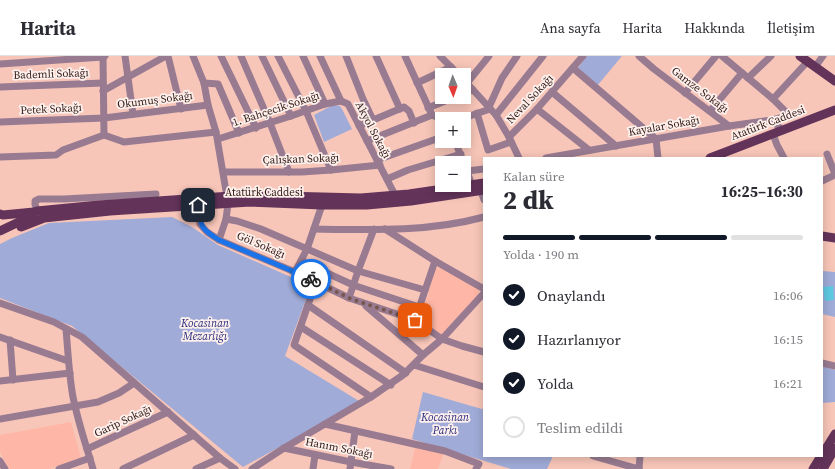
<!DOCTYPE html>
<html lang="tr">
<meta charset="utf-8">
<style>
:root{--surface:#fff;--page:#f2f2f3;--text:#2b2b33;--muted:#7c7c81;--line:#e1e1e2;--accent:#111827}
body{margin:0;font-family:"Source Serif 4",serif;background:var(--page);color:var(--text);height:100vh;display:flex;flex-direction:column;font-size:15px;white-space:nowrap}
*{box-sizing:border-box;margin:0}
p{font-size:13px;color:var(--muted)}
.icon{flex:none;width:22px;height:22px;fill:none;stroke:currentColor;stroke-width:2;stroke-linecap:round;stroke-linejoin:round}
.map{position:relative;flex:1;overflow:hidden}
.side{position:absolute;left:483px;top:101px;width:340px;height:300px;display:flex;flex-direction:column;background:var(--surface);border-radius:0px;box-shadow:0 2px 10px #0003}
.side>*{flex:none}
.needle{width:26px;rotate:178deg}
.controls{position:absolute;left:435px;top:12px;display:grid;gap:8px}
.controls a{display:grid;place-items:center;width:36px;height:36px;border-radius:0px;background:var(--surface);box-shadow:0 2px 10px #0003;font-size:20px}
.pin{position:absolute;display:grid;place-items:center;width:34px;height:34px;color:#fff;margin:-17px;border-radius:8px;box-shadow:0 2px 6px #0006}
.courier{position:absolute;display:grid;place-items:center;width:40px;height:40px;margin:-20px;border:3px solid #1a73e8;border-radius:50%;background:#fff;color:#222;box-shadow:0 1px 5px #0007}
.summary em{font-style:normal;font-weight:700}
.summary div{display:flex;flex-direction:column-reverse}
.summary{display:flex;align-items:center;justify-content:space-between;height:68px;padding:0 20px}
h1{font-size:26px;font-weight:700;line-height:30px}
.bar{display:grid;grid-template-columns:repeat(4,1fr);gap:6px 4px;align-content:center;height:48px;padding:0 20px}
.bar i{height:5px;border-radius:3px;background:var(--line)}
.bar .on{background:var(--accent)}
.bar p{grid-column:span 4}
ol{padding:0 20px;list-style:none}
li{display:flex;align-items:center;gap:12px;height:44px}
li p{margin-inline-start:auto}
li .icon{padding:4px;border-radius:50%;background:var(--accent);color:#fff;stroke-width:4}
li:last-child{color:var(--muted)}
li i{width:22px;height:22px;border:2px solid var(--line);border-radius:50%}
header{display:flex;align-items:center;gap:24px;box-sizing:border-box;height:56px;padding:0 20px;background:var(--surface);border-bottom:1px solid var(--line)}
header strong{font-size:19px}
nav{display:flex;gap:22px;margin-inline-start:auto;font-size:14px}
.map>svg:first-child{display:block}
.built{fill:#feb7a6}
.green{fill:#a0abd7}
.water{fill:#5ecae2}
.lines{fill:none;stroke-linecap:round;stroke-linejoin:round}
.minor{stroke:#987b91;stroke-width:7}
.major{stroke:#63335a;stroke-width:9}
.done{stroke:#77564e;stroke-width:4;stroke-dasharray:0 7.2}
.route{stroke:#1a73e8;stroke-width:5}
.labels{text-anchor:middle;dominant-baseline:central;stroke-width:3.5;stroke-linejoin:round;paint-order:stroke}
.street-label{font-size:11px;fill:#311a15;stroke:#fef1ed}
.park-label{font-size:11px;font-style:italic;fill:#282d7d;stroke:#fef1ed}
</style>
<header>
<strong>Harita</strong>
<nav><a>Ana sayfa</a><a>Harita</a><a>Hakkında</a><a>İletişim</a></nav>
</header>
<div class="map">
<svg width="835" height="413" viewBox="0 0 835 413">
<rect width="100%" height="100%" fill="#f8c6b9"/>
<g class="built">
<path d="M 438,212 L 441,212 L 477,231 L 479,234 L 478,239 L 443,280 L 420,263 L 420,258 L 428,239 L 435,213 Z"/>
<path d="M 71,366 L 81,402 L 49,413 L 10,413 L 8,411 L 0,396 L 0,379 Z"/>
<path d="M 416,389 L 444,397 L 438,413 L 410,413 Z"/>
</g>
<g class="green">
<path d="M 587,0 L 622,0 L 597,30 L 577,13 Z"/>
<path d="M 333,49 L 340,50 L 342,53 L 352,73 L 324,86 L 314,59 Z"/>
<path d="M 172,161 L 192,171 L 218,189 L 311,230 L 285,300 L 364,348 L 323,367 L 243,411 L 72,270 L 0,242 L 0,188 L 12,182 L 49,167 Z"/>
<path d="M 822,215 L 835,216 L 835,261 L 822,258 Z"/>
<path d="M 822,310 L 835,314 L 835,346 L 822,347 Z"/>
<path d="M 423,336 L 482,353 L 484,352 L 484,400 L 553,400 L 547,413 L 511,413 L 412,383 Z"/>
</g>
<path class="water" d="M 833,230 L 834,244 L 825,245 L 823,231 Z"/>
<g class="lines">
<g class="minor">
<path d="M 103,0 L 104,79"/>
<path d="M 125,0 L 133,58"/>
<path d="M 168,0 L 181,53"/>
<path d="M 193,0 L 204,27 L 208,49 L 216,76 L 227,141"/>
<path d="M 221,0 L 256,72"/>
<path d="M 241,0 L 270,67 L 289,116"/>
<path d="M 262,0 L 291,60"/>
<path d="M 278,0 L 306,55 L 331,114"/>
<path d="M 303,0 L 325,48"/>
<path d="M 320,0 L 341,45 L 348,48 L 395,139"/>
<path d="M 346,0 L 363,43 L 373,64"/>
<path d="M 376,0 L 400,53"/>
<path d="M 405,0 L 432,59"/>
<path d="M 440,0 L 459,19"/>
<path d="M 639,0 L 654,13 L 729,70"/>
<path d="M 722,0 L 773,43 L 785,55 L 786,59 L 784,61 L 772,64"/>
<path d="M 0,8 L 103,1 L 105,0"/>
<path d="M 815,11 L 823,0"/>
<path d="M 573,12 L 656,83 L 658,102"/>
<path d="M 748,22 L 771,0"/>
<path d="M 464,24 L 496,59 L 509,81 L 519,102"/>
<path d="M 204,27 L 218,28 L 239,77"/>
<path d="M 417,27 L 451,11"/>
<path d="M 467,27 L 489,0"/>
<path d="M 0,31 L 103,27"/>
<path d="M 103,35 L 166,0"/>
<path d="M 552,36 L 616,90"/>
<path d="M 464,37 L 473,34"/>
<path d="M 685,37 L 716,0"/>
<path d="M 773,43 L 808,5"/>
<path d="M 489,51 L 502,22 L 517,0"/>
<path d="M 428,52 L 455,41"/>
<path d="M 537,53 L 589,94"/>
<path d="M 710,55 L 742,17"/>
<path d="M 477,57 L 488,94 L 511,86"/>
<path d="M 496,59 L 543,0"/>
<path d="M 461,63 L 490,53"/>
<path d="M 0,66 L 104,62 L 208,49"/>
<path d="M 359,70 L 404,51 L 409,55 L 414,67"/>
<path d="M 773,78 L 777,89 L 784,102"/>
<path d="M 509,81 L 537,53 L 583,0"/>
<path d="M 218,83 L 291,60 L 325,48 L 341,45"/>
<path d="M 367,85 L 432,59 L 439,62 L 442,66"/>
<path d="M 454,85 L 457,90 L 472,129"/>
<path d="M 827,98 L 835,118"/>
<path d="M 0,101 L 56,99 L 63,94 L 104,79 L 124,86 L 216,76"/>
<path d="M 546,102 L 729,70 L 772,64 L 782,74"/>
<path d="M 377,104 L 442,81"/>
<path d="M 467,115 L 484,113"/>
<path d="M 224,116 L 302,116 L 331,114 L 380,109"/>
<path d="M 387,123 L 408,114 L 461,98"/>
<path d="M 822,125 L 835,119"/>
<path d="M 481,135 L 484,144"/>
<path d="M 198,149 L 200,168 L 207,176 L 219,184 L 295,216 L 349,242 L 415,264 L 442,283 L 462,290 L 484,296"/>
<path d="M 37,155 L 35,148 L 35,145 L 39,143 L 64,143 L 156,138"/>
<path d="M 226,163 L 228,148"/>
<path d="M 314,173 C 371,174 429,176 484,161"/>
<path d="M 385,173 L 435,205 L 484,233"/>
<path d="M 219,184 L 226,163 L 237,165 L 261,173 L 358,215 L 425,234"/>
<path d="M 301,205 L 353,229 L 419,251"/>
<path d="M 295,216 L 307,193 L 322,149"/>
<path d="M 316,226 L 294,289 L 371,341"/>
<path d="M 349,242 L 358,215 L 374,173"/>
<path d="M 0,247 L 54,266 L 82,281 L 220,402 L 235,413"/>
<path d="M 308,249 L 406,317"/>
<path d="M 366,250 L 423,299"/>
<path d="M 415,264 L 435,205"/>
<path d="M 301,271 L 391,329"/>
<path d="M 66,273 C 68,296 69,319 73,341 C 78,366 86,389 93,413"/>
<path d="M 0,281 L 68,305"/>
<path d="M 10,284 L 13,324"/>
<path d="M 822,307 L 835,310"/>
<path d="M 414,309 L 484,331"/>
<path d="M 0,325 L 70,317"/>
<path d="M 0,363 L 98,346 L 119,337 L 134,327"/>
<path d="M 325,368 L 445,395 L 479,408 L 476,413"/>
<path d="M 284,392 L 351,406 L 391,413"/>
<path d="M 87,393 L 168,356"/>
<path d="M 593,400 L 639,413"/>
<path d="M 0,405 L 5,413"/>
<path d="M 59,413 L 90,402"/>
<path d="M 123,413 L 194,379"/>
<path d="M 196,413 L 220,402"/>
<path d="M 252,413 L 284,392 L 371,341 L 403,319 L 423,299 L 442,283 L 484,237"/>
<path d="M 313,413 L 315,399"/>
<path d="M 350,413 L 355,375"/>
<path d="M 639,413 L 640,400"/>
</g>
<g class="major">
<path d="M 800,0 L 835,25"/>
<path d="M 710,102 L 835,54"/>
<path d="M 0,158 L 3,159 L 34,156"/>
<path d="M 21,171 L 44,162 L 110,155 L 250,146 L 322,149 L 367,149 L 411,145 L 484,134"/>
<path d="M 0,175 L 23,164 L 37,155 L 99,149 L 246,139 L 361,142 L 409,138 L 484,127"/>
<path d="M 822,180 L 835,182"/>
<path d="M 822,399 L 835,378"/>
<path d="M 813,413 L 821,400"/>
<path d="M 823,413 L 835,392"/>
</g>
</g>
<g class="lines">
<path class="done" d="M 311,223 L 349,242 L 363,247 L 415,264"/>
<path class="route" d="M 198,149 C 201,171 200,172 219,184 L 311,223"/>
</g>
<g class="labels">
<g class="street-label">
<text transform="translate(51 18) rotate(-2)">Bademli Sokağı</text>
<text transform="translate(700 34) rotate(37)">Gamze Sokağı</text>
<text transform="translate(530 43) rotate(-47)">Neval Sokağı</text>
<text transform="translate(155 44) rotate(-7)">Okumuş Sokağı</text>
<text transform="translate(51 53) rotate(-3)">Petek Sokağı</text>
<text transform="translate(276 53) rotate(-18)">1. Bahçecik Sokağı</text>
<text transform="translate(768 67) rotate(-21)">Atatürk Caddesi</text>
<text transform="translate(664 70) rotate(-10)">Kayalar Sokağı</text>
<text transform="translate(373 74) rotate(62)">Akyol Sokağı</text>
<text transform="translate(301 103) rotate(-2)">Çalışkan Sokağı</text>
<text x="264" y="136">Atatürk Caddesi</text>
<text transform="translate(261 189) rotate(23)">Göl Sokağı</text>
<text transform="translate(123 365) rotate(-25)">Garip Sokağı</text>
<text transform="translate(339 392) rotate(11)">Hanım Sokağı</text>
</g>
<g class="park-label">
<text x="205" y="267">Kocasinan<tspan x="205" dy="13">Mezarlığı</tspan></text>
<text x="445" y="361">Kocasinan<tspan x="445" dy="13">Parkı</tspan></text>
</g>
</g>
</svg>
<div class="controls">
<a><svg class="needle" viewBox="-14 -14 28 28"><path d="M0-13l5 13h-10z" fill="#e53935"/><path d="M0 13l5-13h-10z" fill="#7c7c81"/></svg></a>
<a>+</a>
<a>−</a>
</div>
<div class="pin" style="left:415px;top:264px;background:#ea580c"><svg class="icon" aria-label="bag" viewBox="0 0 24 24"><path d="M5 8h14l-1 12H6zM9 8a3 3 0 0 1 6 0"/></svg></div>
<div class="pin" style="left:198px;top:149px;background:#1f2937"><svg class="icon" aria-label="home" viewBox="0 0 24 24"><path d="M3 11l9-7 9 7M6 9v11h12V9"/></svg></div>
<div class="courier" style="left:311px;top:223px"><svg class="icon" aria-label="bike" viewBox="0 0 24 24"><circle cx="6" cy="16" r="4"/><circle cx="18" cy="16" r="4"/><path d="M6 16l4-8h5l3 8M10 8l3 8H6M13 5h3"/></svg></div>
<section class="side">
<div class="summary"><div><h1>2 dk</h1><p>Kalan süre</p></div><em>16:25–16:30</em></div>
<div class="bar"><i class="on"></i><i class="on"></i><i class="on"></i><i></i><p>Yolda · 190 m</p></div>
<ol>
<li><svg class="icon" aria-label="check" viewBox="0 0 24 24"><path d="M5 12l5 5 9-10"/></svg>Onaylandı<p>16:06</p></li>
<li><svg class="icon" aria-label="check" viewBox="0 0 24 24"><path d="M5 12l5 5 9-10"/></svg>Hazırlanıyor<p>16:15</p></li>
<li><svg class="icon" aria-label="check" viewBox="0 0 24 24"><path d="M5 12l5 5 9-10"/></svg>Yolda<p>16:21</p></li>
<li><i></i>Teslim edildi</li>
</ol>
</section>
</div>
